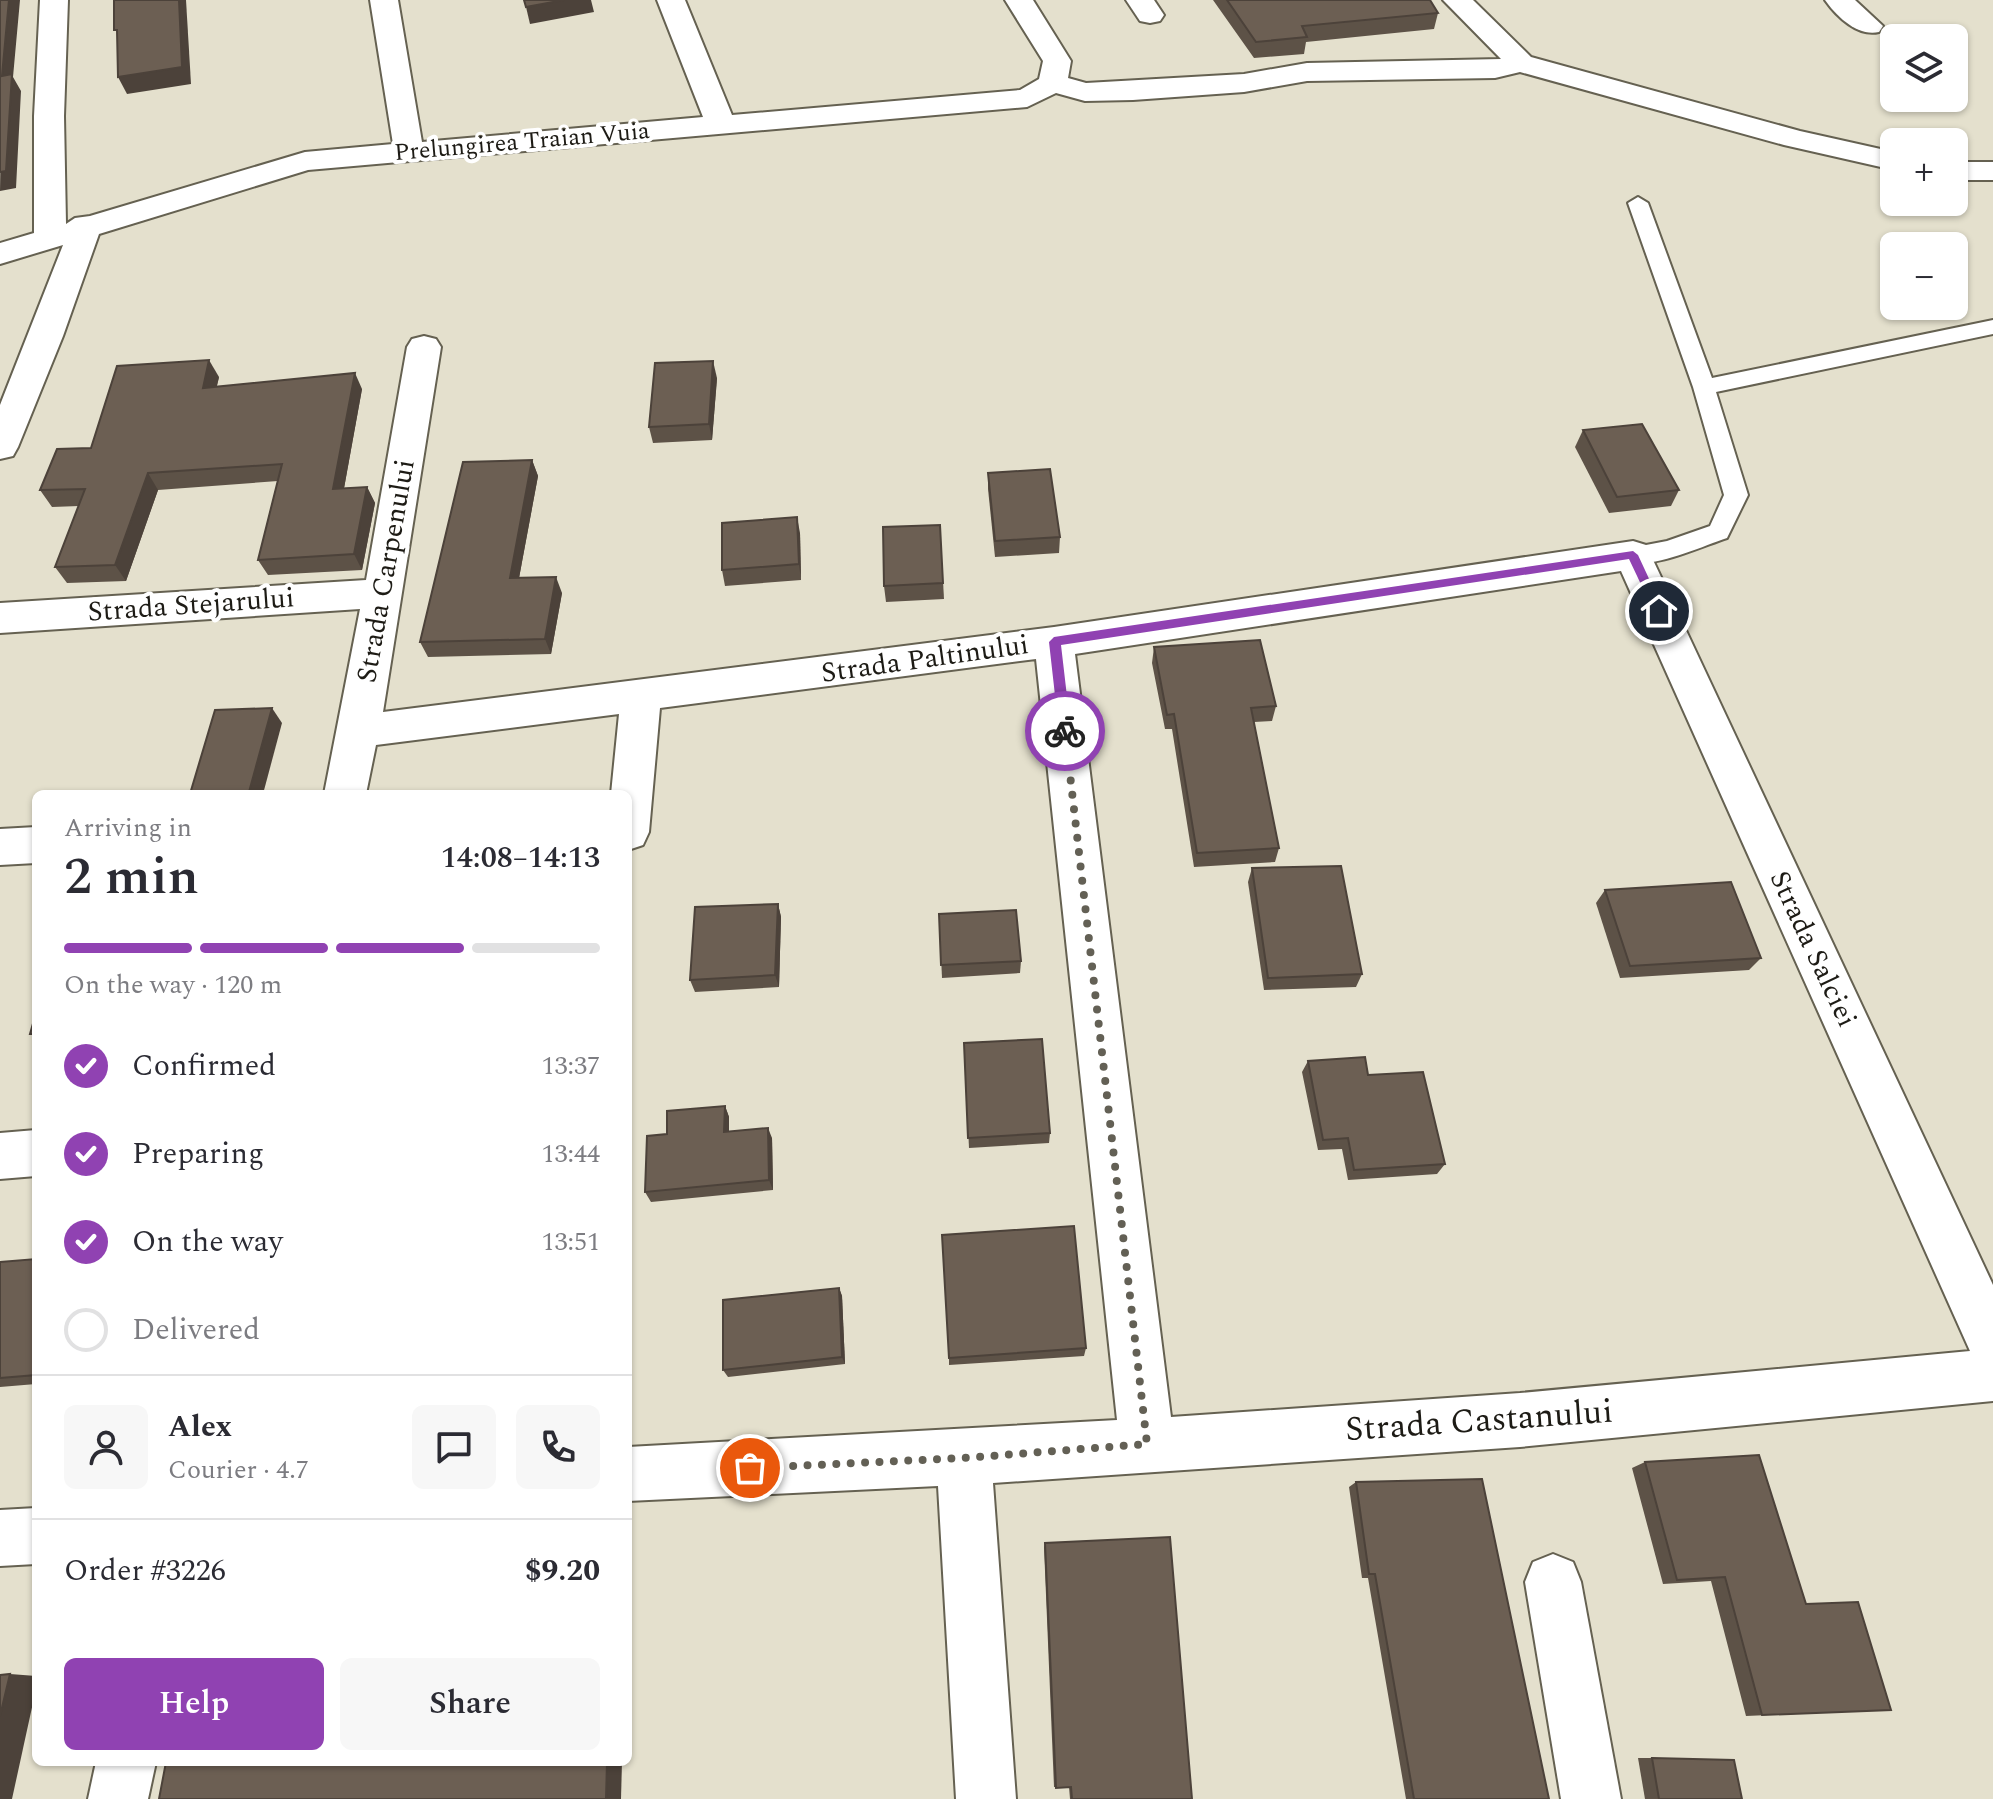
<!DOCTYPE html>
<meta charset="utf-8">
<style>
:root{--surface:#fff;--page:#f7f7f7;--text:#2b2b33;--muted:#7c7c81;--line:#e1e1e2;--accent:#9042b2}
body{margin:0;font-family:Spectral,serif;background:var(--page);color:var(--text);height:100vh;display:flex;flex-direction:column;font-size:30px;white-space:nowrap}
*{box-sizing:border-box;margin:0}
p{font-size:26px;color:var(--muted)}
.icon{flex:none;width:44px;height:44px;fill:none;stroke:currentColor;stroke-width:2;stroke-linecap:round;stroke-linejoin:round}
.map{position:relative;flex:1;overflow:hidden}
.drawer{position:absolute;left:32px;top:790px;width:600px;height:976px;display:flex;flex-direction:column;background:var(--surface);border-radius:12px;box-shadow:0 2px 6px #0004}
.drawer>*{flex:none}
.controls{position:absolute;left:1880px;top:24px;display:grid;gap:16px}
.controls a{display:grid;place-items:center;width:88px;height:88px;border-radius:12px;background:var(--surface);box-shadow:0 2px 6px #0004;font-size:40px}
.pin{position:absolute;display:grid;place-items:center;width:68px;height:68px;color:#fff;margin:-34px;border:4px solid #fff;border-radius:50%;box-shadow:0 2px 8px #0007}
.courier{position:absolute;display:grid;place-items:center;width:80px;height:80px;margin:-40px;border:6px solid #9042b2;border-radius:50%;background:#fff;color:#222;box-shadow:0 2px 10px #0007}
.head em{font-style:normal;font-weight:600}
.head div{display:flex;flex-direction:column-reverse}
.head{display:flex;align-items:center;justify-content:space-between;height:136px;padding:0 32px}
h1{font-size:52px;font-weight:600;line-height:60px}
.bar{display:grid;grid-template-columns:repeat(4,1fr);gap:12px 8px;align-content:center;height:96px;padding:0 32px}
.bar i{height:10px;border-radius:6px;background:var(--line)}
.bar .current{background:var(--accent)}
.bar p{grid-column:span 4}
.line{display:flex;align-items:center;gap:20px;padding:0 32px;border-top:2px solid var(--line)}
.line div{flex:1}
.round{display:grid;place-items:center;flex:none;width:84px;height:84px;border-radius:12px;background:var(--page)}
ol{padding:0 32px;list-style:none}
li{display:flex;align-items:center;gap:24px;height:88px}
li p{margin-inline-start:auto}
li .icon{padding:8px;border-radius:50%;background:var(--accent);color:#fff;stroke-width:4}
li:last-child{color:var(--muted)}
li i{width:44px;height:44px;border:4px solid var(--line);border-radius:50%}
.button{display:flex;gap:16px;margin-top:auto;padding:16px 32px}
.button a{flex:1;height:92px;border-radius:12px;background:var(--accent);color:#fff;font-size:32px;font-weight:600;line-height:92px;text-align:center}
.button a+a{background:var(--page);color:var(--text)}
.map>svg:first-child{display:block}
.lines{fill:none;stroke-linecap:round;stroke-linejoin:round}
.lane-casing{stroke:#656151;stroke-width:4}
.street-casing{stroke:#656151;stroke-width:4}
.lane{fill:#fff;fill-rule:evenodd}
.street{fill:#fff;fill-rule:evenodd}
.wall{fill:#5d5247}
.shaded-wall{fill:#4c423a}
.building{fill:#6c5f53;stroke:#4c423a;stroke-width:2}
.route{fill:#9042b2}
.done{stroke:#636055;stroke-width:8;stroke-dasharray:0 14.4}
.labels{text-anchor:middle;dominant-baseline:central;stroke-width:8;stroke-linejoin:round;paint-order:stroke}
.far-street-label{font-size:24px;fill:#1d1b15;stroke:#fff}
.street-label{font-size:28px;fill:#1d1b15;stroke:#fff}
.near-street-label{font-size:34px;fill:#1d1b15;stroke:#fff}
</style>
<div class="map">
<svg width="1993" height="1799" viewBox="0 0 1993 1799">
<rect width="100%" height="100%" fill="#e4e0cd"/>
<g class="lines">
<g class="lane-casing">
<path id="lane" d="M 1638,197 L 1648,203 L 1712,378 L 1993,320 L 1993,334 L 1716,392 L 1748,495 L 1727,538 C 1700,547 1652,570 1625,561 L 1621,555 L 1625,549 L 1667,541 L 1710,526 L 1724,495 L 1693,387 L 1628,203 Z"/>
</g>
<g class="street-casing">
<g id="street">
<path d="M 40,0 L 68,0 L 64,116 L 66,224 L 75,218 L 90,216 L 305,152 L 393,144 L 370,0 L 398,0 L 422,142 L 703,117 L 657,0 L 685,0 L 732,115 L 1020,90 L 1039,79 L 1043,61 L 1005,0 L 1033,0 L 1071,61 L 1068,78 L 1086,83 L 1244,74 L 1307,63 L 1501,59 L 1443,0 L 1473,0 L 1531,57 L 1800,131 L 1894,152 L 1894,170 L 1784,145 L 1520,72 L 1495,78 L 1307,81 L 1244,92 L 1133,100 L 1085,101 L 1056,93 L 1027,107 L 308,170 L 99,234 L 63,336 L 18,447 L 13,456 L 0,459 L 0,405 L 63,245 L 0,264 L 0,243 L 34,233 L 34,116 Z"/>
<path d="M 1126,0 L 1154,0 L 1164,15 L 1160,21 L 1150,23 L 1140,21 Z"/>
<path d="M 1825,0 L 1855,0 L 1883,26 L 1879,32 C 1858,37 1837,17 1825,0 Z"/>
<rect x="1954" y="162" width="39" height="18"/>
<path d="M 424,336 L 436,339 L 441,347 L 383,712 L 1054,627 L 1633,541 L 1646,545 L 1993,1285 L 1993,1401 L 1520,1447 L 993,1483 L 1016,1799 L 956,1799 L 938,1486 L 628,1501 L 628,1447 L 1117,1420 L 1036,659 L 660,708 L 649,832 L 643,845 L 628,850 L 628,794 L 611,794 L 619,714 L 376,745 L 366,794 L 324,794 L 360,609 L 0,633 L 0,603 L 366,580 L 407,347 L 412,339 ZM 1621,571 L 1970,1351 L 1520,1393 L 1171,1417 L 1075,654 Z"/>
<path d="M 36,827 L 36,863 L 0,865 L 0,829 Z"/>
<path d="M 36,1130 L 36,1176 L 0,1179 L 0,1133 Z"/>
<path d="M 36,1508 L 36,1564 L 0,1566 L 0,1510 Z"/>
<path d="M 1553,1554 L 1573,1562 L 1581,1582 L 1621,1799 L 1561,1799 L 1525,1582 L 1533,1562 Z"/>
<path d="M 96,1762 L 156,1762 L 148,1799 L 88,1799 Z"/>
</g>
</g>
<use href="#lane" class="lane"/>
<use href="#street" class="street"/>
</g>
<g class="wall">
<path d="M 1213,0 L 1430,0 L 1438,13 L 1434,29 L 1306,42 L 1304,54 L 1254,58 Z"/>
<path d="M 219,377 L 217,386 L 362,389 L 344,488 L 367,487 L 375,503 L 362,570 L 268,575 L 258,560 L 278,481 L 158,490 L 126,581 L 67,583 L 55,567 L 79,506 L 52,507 L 40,490 L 91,448 Z"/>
<path d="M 717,378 L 712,440 L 653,443 L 649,427 Z"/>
<path d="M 1583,430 L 1679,490 L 1671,506 L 1609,513 L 1575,447 Z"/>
<path d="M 532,460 L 538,476 L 519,578 L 562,593 L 551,654 L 428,657 L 420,642 Z"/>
<path d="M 988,473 L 1060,537 L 1059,553 L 995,557 L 988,489 Z"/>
<path d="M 940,525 L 944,599 L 886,602 L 884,586 Z"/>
<path d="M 800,533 L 801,580 L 725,586 L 722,570 Z"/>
<path d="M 1154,647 L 1276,706 L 1272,721 L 1254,722 L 1279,848 L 1275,862 L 1194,867 L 1172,729 L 1165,729 L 1152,663 Z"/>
<path d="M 1252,868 L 1362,974 L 1356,987 L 1264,990 L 1248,882 Z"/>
<path d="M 1605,890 L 1761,958 L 1749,970 L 1620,978 L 1596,903 Z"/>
<path d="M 778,904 L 781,917 L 779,987 L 695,992 L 690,980 Z"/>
<path d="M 939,914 L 1021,961 L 1020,973 L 942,978 Z"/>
<path d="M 964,1043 L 1050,1133 L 1049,1143 L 969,1148 Z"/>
<path d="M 1308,1061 L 1368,1075 L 1445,1164 L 1437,1174 L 1348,1180 L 1342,1149 L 1318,1150 L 1302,1072 Z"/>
<path d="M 725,1106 L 729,1117 L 729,1132 L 772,1138 L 773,1190 L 651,1202 L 645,1192 L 667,1134 Z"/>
<path d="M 36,1259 L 36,1384 L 0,1387 L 0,1262 Z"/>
<path d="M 839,1288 L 842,1296 L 845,1364 L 728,1377 L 723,1370 Z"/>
<path d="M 1086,1348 L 1084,1356 L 949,1365 L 949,1358 Z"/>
<path d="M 1645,1462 L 1806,1604 L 1891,1710 L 1746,1716 L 1711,1581 L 1663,1584 L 1632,1468 Z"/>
<path d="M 1356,1482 L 1542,1769 L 1549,1799 L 1406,1799 L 1368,1578 L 1362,1578 L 1349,1487 Z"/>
<path d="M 1045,1543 L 1192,1799 L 1070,1799 L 1069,1787 L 1054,1787 L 1044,1547 Z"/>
<path d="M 1638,1758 L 1652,1758 L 1742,1799 L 1645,1799 Z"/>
</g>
<g class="shaded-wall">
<path d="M 9,0 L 20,0 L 13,77 L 21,91 L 16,188 L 0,191 L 2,76 Z"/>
<path d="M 179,0 L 186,0 L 191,84 L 127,94 L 118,77 Z"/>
<path d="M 564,0 L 591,0 L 594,12 L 530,24 L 526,7 Z"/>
<path d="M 209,360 L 219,377 L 212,404 L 203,388 Z"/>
<path d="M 713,361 L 717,378 L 712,440 L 709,424 Z"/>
<path d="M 355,373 L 362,389 L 341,505 L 333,489 Z"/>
<path d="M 532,460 L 538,476 L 516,594 L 510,578 Z"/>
<path d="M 148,473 L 158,490 L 126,581 L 115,565 Z"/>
<path d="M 367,487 L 375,503 L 362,570 L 354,554 Z"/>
<path d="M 797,517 L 800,533 L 801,580 L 799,564 Z"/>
<path d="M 556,577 L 562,593 L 551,654 L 545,639 Z"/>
<path d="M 272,708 L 282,723 L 263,794 L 250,794 L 249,792 Z"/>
<path d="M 778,904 L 781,917 L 779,987 L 775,975 Z"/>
<path d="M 725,1106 L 729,1117 L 729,1143 L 724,1132 Z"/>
<path d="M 768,1128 L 772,1138 L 773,1190 L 769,1180 Z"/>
<path d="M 839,1288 L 842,1296 L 845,1364 L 842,1357 Z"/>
<path d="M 628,1563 L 630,1564 L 628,1614 Z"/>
<path d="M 10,1674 L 36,1676 L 36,1689 L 12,1799 L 0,1799 L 0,1716 Z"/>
<path d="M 607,1762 L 622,1762 L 621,1799 L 606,1799 Z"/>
</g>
<g class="building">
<path d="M 0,0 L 9,0 L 2,76 L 12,74 L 6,171 L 0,172 Z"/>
<path d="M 114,0 L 179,0 L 182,67 L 118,77 L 117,30 L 114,30 Z"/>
<path d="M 524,0 L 564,0 L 526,7 Z"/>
<path d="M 1227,0 L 1430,0 L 1438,13 L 1302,26 L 1307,37 L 1256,42 Z"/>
<path d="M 209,360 L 203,388 L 355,373 L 333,489 L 367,487 L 354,554 L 258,560 L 282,464 L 148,473 L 115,565 L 55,567 L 85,489 L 40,490 L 57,449 L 91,448 L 117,366 Z"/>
<path d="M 713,361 L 709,424 L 649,427 L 655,363 Z"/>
<path d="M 1642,424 L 1679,490 L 1617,497 L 1583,430 Z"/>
<path d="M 532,460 L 510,578 L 556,577 L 545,639 L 420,642 L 463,462 Z"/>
<path d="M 1050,469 L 1060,537 L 995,541 L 988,473 Z"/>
<path d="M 797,517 L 799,564 L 722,570 L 722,523 Z"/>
<path d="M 940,525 L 943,583 L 884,586 L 883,527 Z"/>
<path d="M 1260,640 L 1276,706 L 1251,708 L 1279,848 L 1197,853 L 1174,714 L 1167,715 L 1154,647 Z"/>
<path d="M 272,708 L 249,792 L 190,794 L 215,710 Z"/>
<path d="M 1341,866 L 1362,974 L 1268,978 L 1252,868 Z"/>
<path d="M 1731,882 L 1761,958 L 1630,966 L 1605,890 Z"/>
<path d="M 778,904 L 775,975 L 690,980 L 695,907 Z"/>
<path d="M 1016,910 L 1021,961 L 941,965 L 939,914 Z"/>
<path d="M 36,1013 L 36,1034 L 30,1034 Z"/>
<path d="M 1042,1039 L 1050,1133 L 968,1138 L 964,1043 Z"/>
<path d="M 1365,1057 L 1368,1075 L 1423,1072 L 1445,1164 L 1354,1170 L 1348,1138 L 1323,1140 L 1308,1061 Z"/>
<path d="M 725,1106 L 724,1132 L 768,1128 L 769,1180 L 645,1192 L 647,1136 L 667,1134 L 667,1111 Z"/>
<path d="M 1074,1226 L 1086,1348 L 949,1358 L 942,1235 Z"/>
<path d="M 36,1259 L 36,1375 L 0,1378 L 0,1262 Z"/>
<path d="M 839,1288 L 842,1357 L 723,1370 L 723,1300 Z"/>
<path d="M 1759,1455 L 1806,1604 L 1858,1602 L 1891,1710 L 1762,1715 L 1725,1577 L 1677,1580 L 1645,1462 Z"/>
<path d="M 1482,1479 L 1549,1799 L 1414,1799 L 1375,1574 L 1369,1574 L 1356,1482 Z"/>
<path d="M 1170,1537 L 1192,1799 L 1072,1799 L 1071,1787 L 1056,1788 L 1045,1543 Z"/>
<path d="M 10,1674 L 0,1716 L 0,1675 Z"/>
<path d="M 1652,1758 L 1734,1760 L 1742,1799 L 1659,1799 Z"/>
<path d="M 166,1762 L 607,1762 L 606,1799 L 159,1799 Z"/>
</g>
<path class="route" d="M 1633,551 L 1638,555 L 1664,611 L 1663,614 L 1655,614 L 1629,559 L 1061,645 L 1071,731 L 1065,736 L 1059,731 L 1049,642 L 1054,637 Z"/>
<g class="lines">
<path class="done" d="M 750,1468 L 964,1458 L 1147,1444 L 1065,731"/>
</g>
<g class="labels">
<g class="far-street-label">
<text transform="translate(522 142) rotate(-5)">Prelungirea Traian Vuia</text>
</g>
<g class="street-label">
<text transform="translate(386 571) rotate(-80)">Strada Carpenului</text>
<text transform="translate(191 605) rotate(-4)">Strada Stejarului</text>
<text transform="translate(925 659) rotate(-8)">Strada Paltinului</text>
<text transform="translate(1813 949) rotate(65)">Strada Salciei</text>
</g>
<g class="near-street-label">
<text transform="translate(1479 1421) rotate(-4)">Strada Castanului</text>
</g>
</g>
</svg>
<div class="controls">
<a><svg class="icon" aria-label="layers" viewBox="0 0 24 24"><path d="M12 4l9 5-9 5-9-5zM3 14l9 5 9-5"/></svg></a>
<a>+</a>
<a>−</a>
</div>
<div class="pin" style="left:750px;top:1468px;background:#ea580c"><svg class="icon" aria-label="bag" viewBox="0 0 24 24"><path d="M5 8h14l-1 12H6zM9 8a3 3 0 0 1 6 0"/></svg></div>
<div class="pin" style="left:1659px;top:611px;background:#1f2937"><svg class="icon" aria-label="home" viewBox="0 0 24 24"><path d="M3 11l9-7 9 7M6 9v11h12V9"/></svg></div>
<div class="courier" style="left:1065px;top:731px"><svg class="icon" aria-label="bike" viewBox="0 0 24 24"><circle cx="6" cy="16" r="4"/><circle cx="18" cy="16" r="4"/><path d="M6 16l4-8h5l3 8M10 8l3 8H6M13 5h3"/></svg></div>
<section class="drawer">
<div class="head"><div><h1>2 min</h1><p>Arriving in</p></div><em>14:08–14:13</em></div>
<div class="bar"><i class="current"></i><i class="current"></i><i class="current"></i><i></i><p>On the way · 120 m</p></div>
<ol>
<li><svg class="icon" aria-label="check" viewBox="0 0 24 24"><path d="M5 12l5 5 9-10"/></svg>Confirmed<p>13:37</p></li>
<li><svg class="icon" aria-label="check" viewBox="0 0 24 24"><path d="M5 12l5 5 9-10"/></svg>Preparing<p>13:44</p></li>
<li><svg class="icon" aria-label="check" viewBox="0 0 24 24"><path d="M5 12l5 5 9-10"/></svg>On the way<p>13:51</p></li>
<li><i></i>Delivered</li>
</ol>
<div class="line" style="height:144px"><a class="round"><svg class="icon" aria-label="person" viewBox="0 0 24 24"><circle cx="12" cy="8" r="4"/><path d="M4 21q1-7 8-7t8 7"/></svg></a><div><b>Alex</b><p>Courier · 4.7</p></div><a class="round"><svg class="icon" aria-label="chat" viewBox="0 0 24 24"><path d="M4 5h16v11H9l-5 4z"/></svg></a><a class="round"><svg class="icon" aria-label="phone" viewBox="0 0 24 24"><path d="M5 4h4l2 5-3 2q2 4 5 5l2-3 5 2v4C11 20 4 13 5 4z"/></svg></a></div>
<div class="line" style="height:104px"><div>Order #3226</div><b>$9.20</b></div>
<div class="button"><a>Help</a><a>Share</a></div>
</section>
</div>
